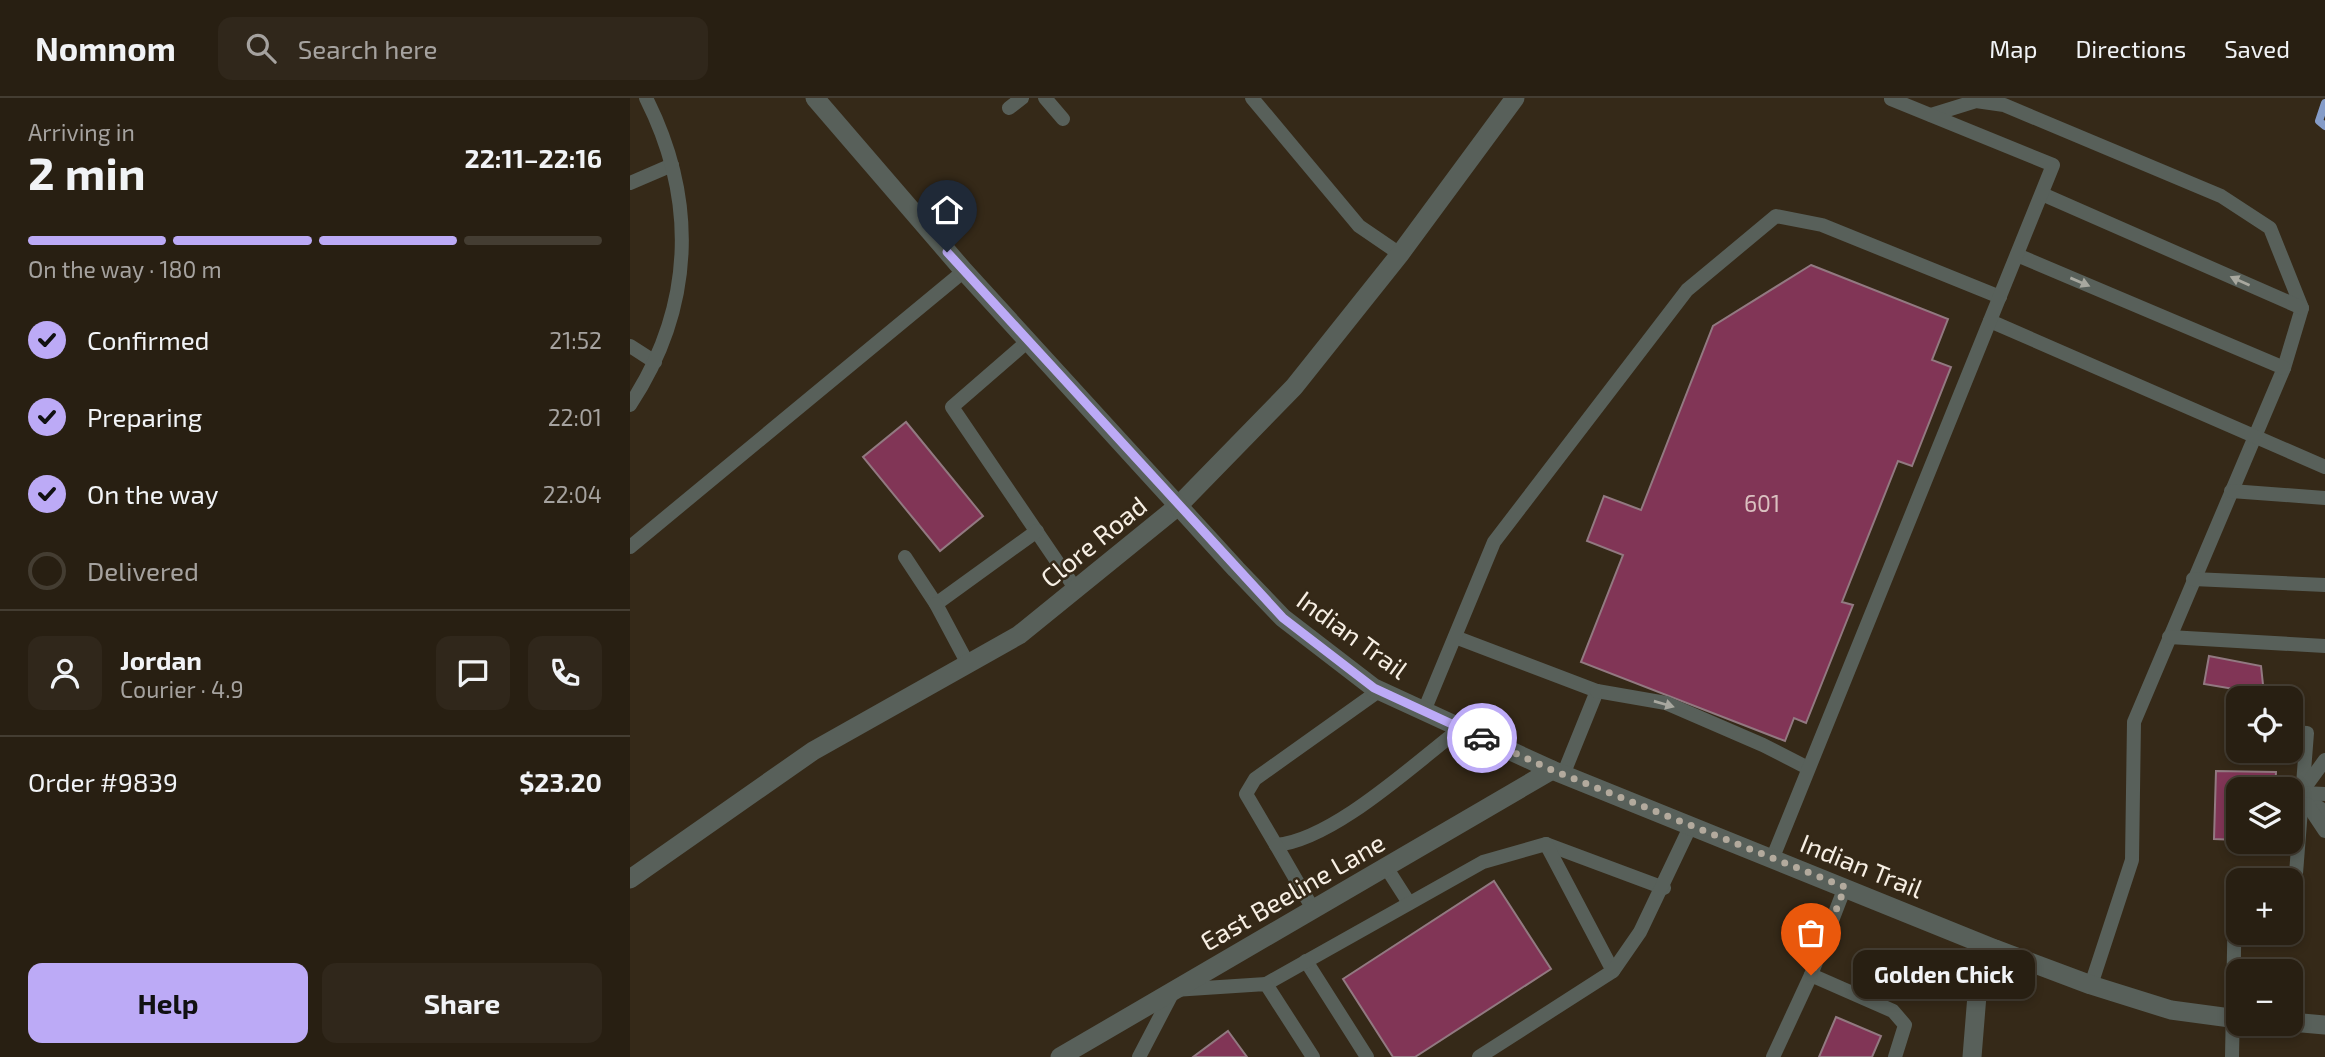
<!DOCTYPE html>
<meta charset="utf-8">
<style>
:root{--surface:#281f12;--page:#30271b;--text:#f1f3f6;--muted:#a5a29f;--line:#443d32;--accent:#bcaaf6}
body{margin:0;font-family:"Exo 2",sans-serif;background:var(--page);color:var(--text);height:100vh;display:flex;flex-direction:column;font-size:26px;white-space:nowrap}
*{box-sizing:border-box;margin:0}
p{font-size:23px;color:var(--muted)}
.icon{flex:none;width:38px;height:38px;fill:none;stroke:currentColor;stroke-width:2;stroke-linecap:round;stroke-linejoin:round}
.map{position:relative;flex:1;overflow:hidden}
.panel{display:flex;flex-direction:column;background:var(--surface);width:630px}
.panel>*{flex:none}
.controls{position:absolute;left:1596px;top:588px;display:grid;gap:14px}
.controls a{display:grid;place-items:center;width:77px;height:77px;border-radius:14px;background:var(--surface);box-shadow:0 4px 10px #0003,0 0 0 2px var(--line);font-size:35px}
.pin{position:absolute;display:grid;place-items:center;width:60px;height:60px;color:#fff;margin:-72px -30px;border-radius:50% 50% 50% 0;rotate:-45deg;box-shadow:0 0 7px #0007}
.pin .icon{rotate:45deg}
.courier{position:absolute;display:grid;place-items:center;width:70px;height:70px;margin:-35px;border:5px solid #bcaaf6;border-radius:50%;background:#fff;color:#222;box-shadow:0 2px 9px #0007}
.bubble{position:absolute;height:49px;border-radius:14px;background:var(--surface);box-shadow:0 4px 10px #0003,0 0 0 2px var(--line);font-size:23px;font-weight:700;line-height:49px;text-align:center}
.overview em{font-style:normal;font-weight:700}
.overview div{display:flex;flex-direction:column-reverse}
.overview{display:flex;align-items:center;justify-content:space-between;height:119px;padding:0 28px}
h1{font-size:46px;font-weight:700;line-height:52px}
.bar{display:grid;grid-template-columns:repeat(4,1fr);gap:10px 7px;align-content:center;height:84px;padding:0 28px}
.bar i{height:9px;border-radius:5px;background:var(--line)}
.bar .selected{background:var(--accent)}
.bar p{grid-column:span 4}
.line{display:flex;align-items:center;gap:18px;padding:0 28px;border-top:2px solid var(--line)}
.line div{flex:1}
.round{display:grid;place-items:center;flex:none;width:74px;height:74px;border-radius:14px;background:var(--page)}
ol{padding:0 28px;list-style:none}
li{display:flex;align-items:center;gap:21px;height:77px}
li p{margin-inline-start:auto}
li .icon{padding:7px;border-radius:50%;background:var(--accent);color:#111;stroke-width:4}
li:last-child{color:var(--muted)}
li i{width:38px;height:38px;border:4px solid var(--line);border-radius:50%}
.cta{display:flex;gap:14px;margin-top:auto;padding:14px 28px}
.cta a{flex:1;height:80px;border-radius:14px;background:var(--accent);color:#111;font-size:28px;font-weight:700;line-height:80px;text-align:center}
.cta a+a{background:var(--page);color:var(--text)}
header{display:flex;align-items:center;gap:42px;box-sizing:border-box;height:98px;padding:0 35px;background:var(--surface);border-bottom:2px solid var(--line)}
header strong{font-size:33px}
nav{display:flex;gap:38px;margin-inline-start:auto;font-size:24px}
.search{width:490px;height:63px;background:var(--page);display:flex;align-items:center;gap:18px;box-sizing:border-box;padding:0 24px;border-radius:14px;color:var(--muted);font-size:26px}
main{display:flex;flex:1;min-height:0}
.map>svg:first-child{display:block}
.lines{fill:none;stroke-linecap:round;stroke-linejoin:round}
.stream{stroke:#859cc8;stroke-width:8}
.building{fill:#813556;stroke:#927981;stroke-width:2}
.service{stroke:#58605a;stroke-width:14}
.minor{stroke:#58605a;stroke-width:19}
.tertiary{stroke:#58605a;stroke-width:19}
.oneway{fill:#a8a89f}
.done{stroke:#b3aa9d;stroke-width:7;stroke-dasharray:0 12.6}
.route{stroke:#bcaaf6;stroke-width:9}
.labels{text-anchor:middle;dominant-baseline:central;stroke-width:5;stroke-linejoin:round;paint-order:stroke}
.number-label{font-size:23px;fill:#dac0c0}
.street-label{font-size:26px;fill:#f7efe4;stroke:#352918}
</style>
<header>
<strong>Nomnom</strong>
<div class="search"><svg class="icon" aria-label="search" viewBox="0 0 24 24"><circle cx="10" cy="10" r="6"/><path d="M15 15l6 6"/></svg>Search here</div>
<nav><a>Map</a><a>Directions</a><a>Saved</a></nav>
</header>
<main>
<section class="panel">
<div class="overview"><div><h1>2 min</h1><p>Arriving in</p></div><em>22:11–22:16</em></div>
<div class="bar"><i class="selected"></i><i class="selected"></i><i class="selected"></i><i></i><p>On the way · 180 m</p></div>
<ol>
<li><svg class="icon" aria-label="check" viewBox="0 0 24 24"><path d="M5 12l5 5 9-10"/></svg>Confirmed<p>21:52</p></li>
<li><svg class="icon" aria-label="check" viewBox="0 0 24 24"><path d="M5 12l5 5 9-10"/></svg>Preparing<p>22:01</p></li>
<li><svg class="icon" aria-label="check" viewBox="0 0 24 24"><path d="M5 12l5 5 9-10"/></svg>On the way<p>22:04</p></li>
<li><i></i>Delivered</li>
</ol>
<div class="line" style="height:126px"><a class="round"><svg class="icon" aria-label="person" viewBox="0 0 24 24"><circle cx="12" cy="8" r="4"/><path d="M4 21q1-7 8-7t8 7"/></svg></a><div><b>Jordan</b><p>Courier · 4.9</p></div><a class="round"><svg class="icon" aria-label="chat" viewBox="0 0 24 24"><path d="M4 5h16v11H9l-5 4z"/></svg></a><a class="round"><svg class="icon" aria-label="phone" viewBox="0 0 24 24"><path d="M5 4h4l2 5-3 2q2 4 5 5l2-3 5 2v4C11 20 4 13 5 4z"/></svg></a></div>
<div class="line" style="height:91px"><div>Order #9839</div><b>$23.20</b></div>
<div class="cta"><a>Help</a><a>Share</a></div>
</section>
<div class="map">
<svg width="1695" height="959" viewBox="0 0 1695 959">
<rect width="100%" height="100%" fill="#352918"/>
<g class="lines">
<path class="stream" d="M 1695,5 L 1689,23 L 1695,28"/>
</g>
<g class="building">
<path d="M 1181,167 L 1318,221 L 1302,262 L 1321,269 L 1282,368 L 1268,363 L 1212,504 L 1223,507 L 1176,625 L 1164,620 L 1155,643 L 951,564 L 993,457 L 957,443 L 974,398 L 1011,412 L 1083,228 Z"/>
<path d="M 276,324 L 353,418 L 310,453 L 233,359 Z"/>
<path d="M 1579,558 L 1631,568 L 1634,596 L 1574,586 Z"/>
<path d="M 1586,673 L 1646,674 L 1645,691 L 1608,691 L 1608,742 L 1584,741 Z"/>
<path d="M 864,783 L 921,871 L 785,959 L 763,959 L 713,881 Z"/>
<path d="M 1206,919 L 1251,938 L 1242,959 L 1189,959 Z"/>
<path d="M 598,933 L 617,959 L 563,959 Z"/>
</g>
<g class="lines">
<g class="service">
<path d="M 415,0 L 433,21"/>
<path d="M 622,0 L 729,128 L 770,156"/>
<path d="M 379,10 L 392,0"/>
<path d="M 1301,17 L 1346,3 L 1374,7 L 1591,98 L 1640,130 L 1672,210 L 1654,270 L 1504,624 L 1502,762 L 1461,887"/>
<path d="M 0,85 L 42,67"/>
<path d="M 1412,96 L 1672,210"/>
<path d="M 1387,157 L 1654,270"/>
<path d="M 1360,223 L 1695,369"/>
<path d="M 398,243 L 322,309 L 445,490"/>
<path d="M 0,248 L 25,264"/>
<path d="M 0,307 C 64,210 68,103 16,0"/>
<path d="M 1601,393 L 1695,400"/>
<path d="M 0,449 L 334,173"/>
<path d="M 275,459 L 306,506 L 407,433"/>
<path d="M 1563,481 L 1695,487"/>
<path d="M 306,506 L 338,566"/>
<path d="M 825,539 L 967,593 L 933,677"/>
<path d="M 1539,539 L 1695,548"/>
<path d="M 750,592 L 625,681 L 616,696 L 646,747 C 703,742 784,666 831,630"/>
<path d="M 967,593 L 1036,605 L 1133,647 L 1178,670"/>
<path d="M 794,613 L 864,444 L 1057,192 L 1146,118 L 1192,127 L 1370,199"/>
<path d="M 1605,632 L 1608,632"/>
<path d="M 1661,634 L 1677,635 L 1664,801 L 1661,801"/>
<path d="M 1695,662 L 1670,696 L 1695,714"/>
<path d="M 1672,695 L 1695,696"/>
<path d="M 1677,706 L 1695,733"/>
<path d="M 916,746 L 1034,790"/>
<path d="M 646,747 L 683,811"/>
<path d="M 1143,759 L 1423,67 L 1261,1"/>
<path d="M 756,769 L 779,805"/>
<path d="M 1215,789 L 1181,877 L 1263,913 L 1275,927 L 1265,959"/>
<path d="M 676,863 L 737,959"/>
<path d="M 636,886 L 853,764 L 916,746 L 983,873"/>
<path d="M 509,959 L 544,892 L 636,886 L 683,959"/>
<path d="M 849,959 L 983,873 L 1010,834 L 1061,727"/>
<path d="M 1143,959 L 1181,877"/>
<path d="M 1602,959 L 1605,801 L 1608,801"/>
</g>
<g class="minor">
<path d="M 0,781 L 183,653 L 389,537 L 548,408 L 664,289 L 770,156 L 885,0"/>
<path d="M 1342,959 L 1347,897 L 1365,851"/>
</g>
<g class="tertiary">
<path d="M 185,0 L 334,173 L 606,471 L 653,520 L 744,590 L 922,672 L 1365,851 L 1461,887 L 1541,912 L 1608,921"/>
<path d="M 1661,924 L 1695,927"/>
<path d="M 430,959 L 922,672"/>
</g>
</g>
<defs><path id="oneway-solid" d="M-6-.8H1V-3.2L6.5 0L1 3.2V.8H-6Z" transform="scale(1.75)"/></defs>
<g class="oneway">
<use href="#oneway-solid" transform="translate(1610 183) rotate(-156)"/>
<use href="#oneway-solid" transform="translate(1450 184) rotate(23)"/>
<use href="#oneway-solid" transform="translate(1034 606) rotate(16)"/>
</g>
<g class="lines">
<path class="done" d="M 852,640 L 922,672 L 1215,789 L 1181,877"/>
<path class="route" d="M 317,154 L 653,520 L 744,590 L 852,640"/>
</g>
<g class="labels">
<g class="number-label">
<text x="1132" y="405">601</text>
</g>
<g class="street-label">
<text transform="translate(463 443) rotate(-39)">Clore Road</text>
<text transform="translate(723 536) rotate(36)">Indian Trail</text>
<text transform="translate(1232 767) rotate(22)">Indian Trail</text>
<text transform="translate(662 793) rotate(-30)">East Beeline Lane</text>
</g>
</g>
</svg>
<div class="controls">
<a><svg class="icon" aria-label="locate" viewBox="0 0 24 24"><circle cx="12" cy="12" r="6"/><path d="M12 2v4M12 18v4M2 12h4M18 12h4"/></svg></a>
<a><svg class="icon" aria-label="layers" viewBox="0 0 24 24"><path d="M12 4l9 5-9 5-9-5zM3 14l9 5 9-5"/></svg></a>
<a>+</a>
<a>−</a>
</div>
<div class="pin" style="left:1181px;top:877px;background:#ea580c"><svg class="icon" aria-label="bag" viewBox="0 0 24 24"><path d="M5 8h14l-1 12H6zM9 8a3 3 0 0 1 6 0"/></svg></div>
<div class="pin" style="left:317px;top:154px;background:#1f2937"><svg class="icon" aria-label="home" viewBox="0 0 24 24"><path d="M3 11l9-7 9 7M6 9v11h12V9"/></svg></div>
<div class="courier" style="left:852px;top:640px"><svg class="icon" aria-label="car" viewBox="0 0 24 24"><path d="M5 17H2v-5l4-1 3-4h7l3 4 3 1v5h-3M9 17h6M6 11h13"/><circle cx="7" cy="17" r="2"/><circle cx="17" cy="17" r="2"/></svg></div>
<div class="bubble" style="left:1223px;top:852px;width:182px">Golden Chick</div>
</div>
</main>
